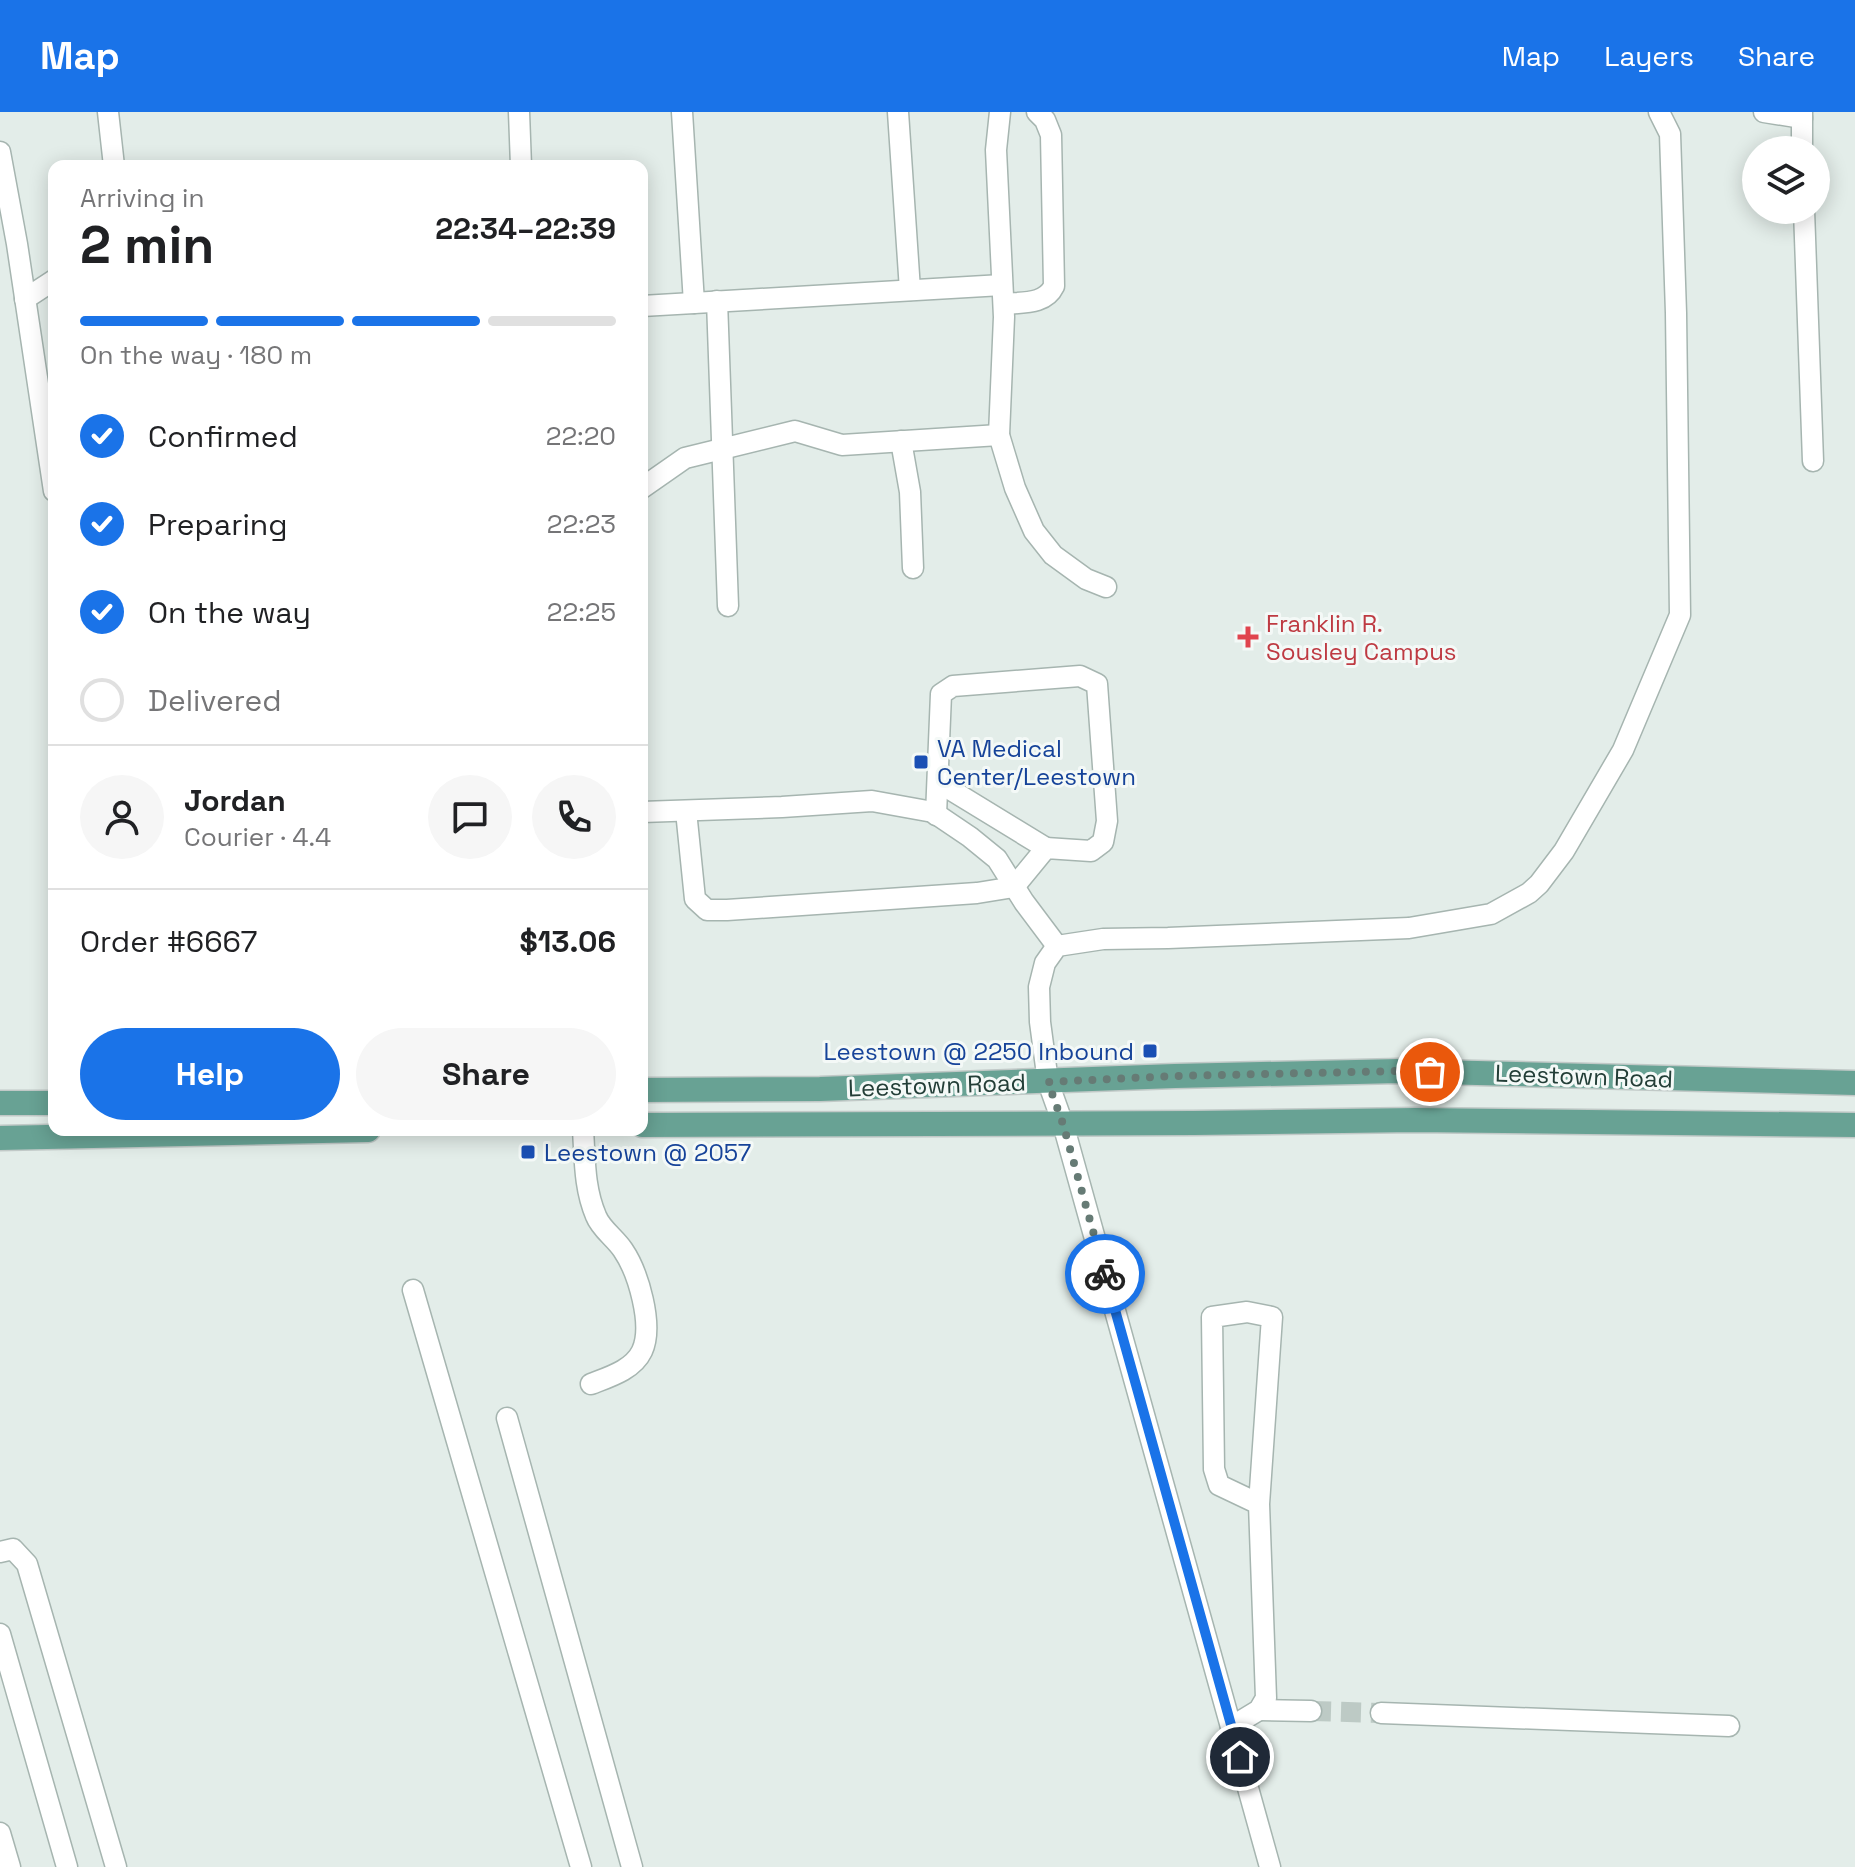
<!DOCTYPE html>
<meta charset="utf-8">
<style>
:root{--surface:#fff;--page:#f6f6f6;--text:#202124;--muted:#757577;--line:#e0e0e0;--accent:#1a73e8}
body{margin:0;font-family:"Space Grotesk",sans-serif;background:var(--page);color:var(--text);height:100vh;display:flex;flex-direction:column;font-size:30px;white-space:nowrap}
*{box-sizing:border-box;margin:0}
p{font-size:26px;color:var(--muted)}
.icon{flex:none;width:44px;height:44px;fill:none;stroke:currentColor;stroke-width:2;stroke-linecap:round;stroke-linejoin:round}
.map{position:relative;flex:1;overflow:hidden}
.panel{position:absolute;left:48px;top:48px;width:600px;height:976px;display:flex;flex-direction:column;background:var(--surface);border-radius:16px;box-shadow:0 4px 20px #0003}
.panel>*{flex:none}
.tools{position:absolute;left:1742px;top:24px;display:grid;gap:16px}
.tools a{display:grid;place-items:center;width:88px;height:88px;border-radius:50%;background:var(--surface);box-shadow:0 4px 20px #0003;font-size:40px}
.pin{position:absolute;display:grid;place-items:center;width:68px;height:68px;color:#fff;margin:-34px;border:4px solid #fff;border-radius:50%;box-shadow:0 2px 8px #0007}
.courier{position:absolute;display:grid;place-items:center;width:80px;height:80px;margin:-40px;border:6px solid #1a73e8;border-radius:50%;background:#fff;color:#222;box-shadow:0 2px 10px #0007}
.head em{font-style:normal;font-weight:700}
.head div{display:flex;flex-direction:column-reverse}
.head{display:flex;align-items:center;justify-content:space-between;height:136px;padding:0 32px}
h1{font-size:52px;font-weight:700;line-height:60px}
.bar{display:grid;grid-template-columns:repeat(4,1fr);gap:12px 8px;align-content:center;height:96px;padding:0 32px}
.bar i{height:10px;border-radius:6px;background:var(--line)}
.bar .selected{background:var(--accent)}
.bar p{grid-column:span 4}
.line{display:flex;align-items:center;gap:20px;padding:0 32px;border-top:2px solid var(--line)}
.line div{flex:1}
.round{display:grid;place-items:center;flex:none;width:84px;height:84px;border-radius:42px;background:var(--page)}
ol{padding:0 32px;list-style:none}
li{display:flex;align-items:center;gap:24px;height:88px}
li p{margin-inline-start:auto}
li .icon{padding:8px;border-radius:50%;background:var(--accent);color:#fff;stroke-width:4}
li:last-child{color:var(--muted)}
li i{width:44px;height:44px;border:4px solid var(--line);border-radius:50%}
.button{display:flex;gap:16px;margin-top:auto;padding:16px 32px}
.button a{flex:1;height:92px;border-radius:48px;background:var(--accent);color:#fff;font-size:32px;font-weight:700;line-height:92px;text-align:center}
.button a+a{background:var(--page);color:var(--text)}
header{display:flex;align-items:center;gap:48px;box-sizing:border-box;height:112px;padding:0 40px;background:var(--accent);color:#fff}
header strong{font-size:38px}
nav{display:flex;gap:44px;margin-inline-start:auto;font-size:28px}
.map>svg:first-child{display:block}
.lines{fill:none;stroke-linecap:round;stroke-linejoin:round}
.minor-tunnel{stroke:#bdcac5;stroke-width:20;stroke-dasharray:20 10;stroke-linecap:butt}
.minor-casing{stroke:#a6b5b0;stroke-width:23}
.major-casing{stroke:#c1c9c7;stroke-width:27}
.minor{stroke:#fff;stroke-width:20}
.major{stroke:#68a294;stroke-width:24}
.done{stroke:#667b75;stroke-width:8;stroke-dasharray:0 14.4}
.route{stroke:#1a73e8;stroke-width:10}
.health-dot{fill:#e0444e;stroke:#f4f9f7;stroke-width:3}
.transit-dot{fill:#1a4fb4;stroke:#f4f9f7;stroke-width:3}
.labels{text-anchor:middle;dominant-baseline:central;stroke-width:6;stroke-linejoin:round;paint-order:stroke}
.health-label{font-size:24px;fill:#be3a42;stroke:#f4f9f7;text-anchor:start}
.transit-label{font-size:24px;fill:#164399;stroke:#f4f9f7;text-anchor:start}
.street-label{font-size:24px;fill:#233e37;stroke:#f4f9f7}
</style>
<header>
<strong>Map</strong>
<nav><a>Map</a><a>Layers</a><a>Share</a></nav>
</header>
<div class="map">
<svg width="1855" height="1755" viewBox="0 0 1855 1755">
<rect width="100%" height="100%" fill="#e3ede9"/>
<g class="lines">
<path class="minor-tunnel" d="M 1311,1599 L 1381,1601"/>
<g class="minor-casing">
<g id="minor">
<path d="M 108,0 L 114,54"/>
<path d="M 519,0 L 521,54"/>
<path d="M 682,0 L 694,191"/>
<path d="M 898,0 L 910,178"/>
<path d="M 1000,0 L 996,38 L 1004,205 L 999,323 L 1015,376 L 1034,419 L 1053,443 L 1086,467 L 1106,475"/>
<path d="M 1764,0 L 1802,6"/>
<path d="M 1802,38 L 1802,0"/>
<path d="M 0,40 L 17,132 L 54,379"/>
<path d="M 1804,98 L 1813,349"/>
<path d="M 25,187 L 54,168"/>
<path d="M 717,189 L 728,494"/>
<path d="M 1004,192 C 1022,190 1045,193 1054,174 L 1051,23 L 1045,8 L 1037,0"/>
<path d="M 642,194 L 1002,173"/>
<path d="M 901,329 L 910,380 L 913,456"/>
<path d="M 642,376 L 685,346 L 795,319 L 842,333 L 999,323"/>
<path d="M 938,670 L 1046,736"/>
<path d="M 686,699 L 695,787 L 707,798 L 727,798 L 977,781 L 1014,775 L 1046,736 L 1091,739 L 1103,730 L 1107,709 L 1097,572 L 1080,564 L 953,574 L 941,582 L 936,703"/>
<path d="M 642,700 L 782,695 L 872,689 L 933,700 L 970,725 L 997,747 L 1024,790 L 1057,834"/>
<path d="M 583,1018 C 585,1047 584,1076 596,1104 C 601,1117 615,1126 623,1138 C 638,1160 654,1213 642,1239 C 633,1258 609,1265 591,1272"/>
<path d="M 413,1178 L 581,1755"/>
<path d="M 507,1306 L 632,1755"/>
<path d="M 0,1440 L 13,1437 L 27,1452 L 116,1755"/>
<path d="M 0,1522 L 67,1755"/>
<path d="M 1259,1598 L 1311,1599"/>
<path d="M 1381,1601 L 1729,1614"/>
<path d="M 1231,1615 L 1259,1598 L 1266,1586 L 1259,1392 L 1272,1205 L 1247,1200 L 1212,1205 L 1214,1357 L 1219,1373 L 1259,1392"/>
<path d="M 0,1721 L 10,1755"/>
<path d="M 1270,1755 L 1063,1012 L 1048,970 L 1040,910 L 1039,875 L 1045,851 L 1057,834 L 1103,827 L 1168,826 L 1409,816 L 1491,802 L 1529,781 L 1539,772 L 1564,739 L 1623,638 L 1680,503 L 1676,201 L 1670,22 L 1659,0"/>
</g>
</g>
<g class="major-casing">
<g id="major">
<path d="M 642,978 L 820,977 L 1175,964 L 1399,959 L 1855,971"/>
<path d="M 0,991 L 54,991"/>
<path d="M 642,1013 L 1194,1011 L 1415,1008 L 1855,1013"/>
<path d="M 0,1026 L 368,1018"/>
</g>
</g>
<use href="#minor" class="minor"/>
<use href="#major" class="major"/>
</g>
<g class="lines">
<path class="done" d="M 1105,1162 L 1063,1012 L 1048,970 L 1175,964 L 1399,959 L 1430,960"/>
<path class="route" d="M 1105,1162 L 1240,1645"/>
</g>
<path class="health-dot" d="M1244 513h8v8h8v8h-8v8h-8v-8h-8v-8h8z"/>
<g class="transit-dot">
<rect x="913" y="642" width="16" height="16" rx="4"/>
<rect x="1142" y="931" width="16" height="16" rx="4"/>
<rect x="520" y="1032" width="16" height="16" rx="4"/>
</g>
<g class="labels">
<g class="health-label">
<text x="1266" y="511">Franklin R.<tspan x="1266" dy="28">Sousley Campus</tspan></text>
</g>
<g class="transit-label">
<text x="937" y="636">VA Medical<tspan x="937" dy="28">Center/Leestown</tspan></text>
<text x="1134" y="939" text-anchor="end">Leestown @ 2250 Inbound</text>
<text x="544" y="1040">Leestown @ 2057</text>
</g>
<g class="street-label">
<text transform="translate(1584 964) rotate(2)">Leestown Road</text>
<text transform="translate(937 973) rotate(-2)">Leestown Road</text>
</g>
</g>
</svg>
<div class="tools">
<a><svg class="icon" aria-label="layers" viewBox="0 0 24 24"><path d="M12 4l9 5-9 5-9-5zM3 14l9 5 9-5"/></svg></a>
</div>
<div class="pin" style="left:1430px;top:960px;background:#ea580c"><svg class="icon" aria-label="bag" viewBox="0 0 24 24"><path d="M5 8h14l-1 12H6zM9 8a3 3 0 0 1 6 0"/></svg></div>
<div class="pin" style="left:1240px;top:1645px;background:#1f2937"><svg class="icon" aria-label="home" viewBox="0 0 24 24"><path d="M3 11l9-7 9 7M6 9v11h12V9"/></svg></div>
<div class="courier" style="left:1105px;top:1162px"><svg class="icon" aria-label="bike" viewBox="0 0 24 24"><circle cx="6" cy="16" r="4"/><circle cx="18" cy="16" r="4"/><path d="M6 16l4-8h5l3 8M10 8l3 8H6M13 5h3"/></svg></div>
<section class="panel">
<div class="head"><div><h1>2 min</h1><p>Arriving in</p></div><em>22:34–22:39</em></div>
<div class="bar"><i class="selected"></i><i class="selected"></i><i class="selected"></i><i></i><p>On the way · 180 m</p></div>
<ol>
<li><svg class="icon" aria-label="check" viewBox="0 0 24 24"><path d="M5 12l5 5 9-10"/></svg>Confirmed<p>22:20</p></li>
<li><svg class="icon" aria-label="check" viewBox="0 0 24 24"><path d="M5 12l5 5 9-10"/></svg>Preparing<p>22:23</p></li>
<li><svg class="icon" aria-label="check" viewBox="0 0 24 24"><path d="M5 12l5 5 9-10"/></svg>On the way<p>22:25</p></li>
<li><i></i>Delivered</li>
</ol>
<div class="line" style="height:144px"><a class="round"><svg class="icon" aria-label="person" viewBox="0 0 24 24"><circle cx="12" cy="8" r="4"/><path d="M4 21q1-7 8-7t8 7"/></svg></a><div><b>Jordan</b><p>Courier · 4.4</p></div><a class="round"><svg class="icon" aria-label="chat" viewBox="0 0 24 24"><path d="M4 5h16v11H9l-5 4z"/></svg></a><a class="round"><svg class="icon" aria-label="phone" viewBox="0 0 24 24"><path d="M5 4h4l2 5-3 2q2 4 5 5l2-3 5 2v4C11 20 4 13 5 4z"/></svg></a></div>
<div class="line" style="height:104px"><div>Order #6667</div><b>$13.06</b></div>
<div class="button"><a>Help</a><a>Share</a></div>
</section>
</div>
